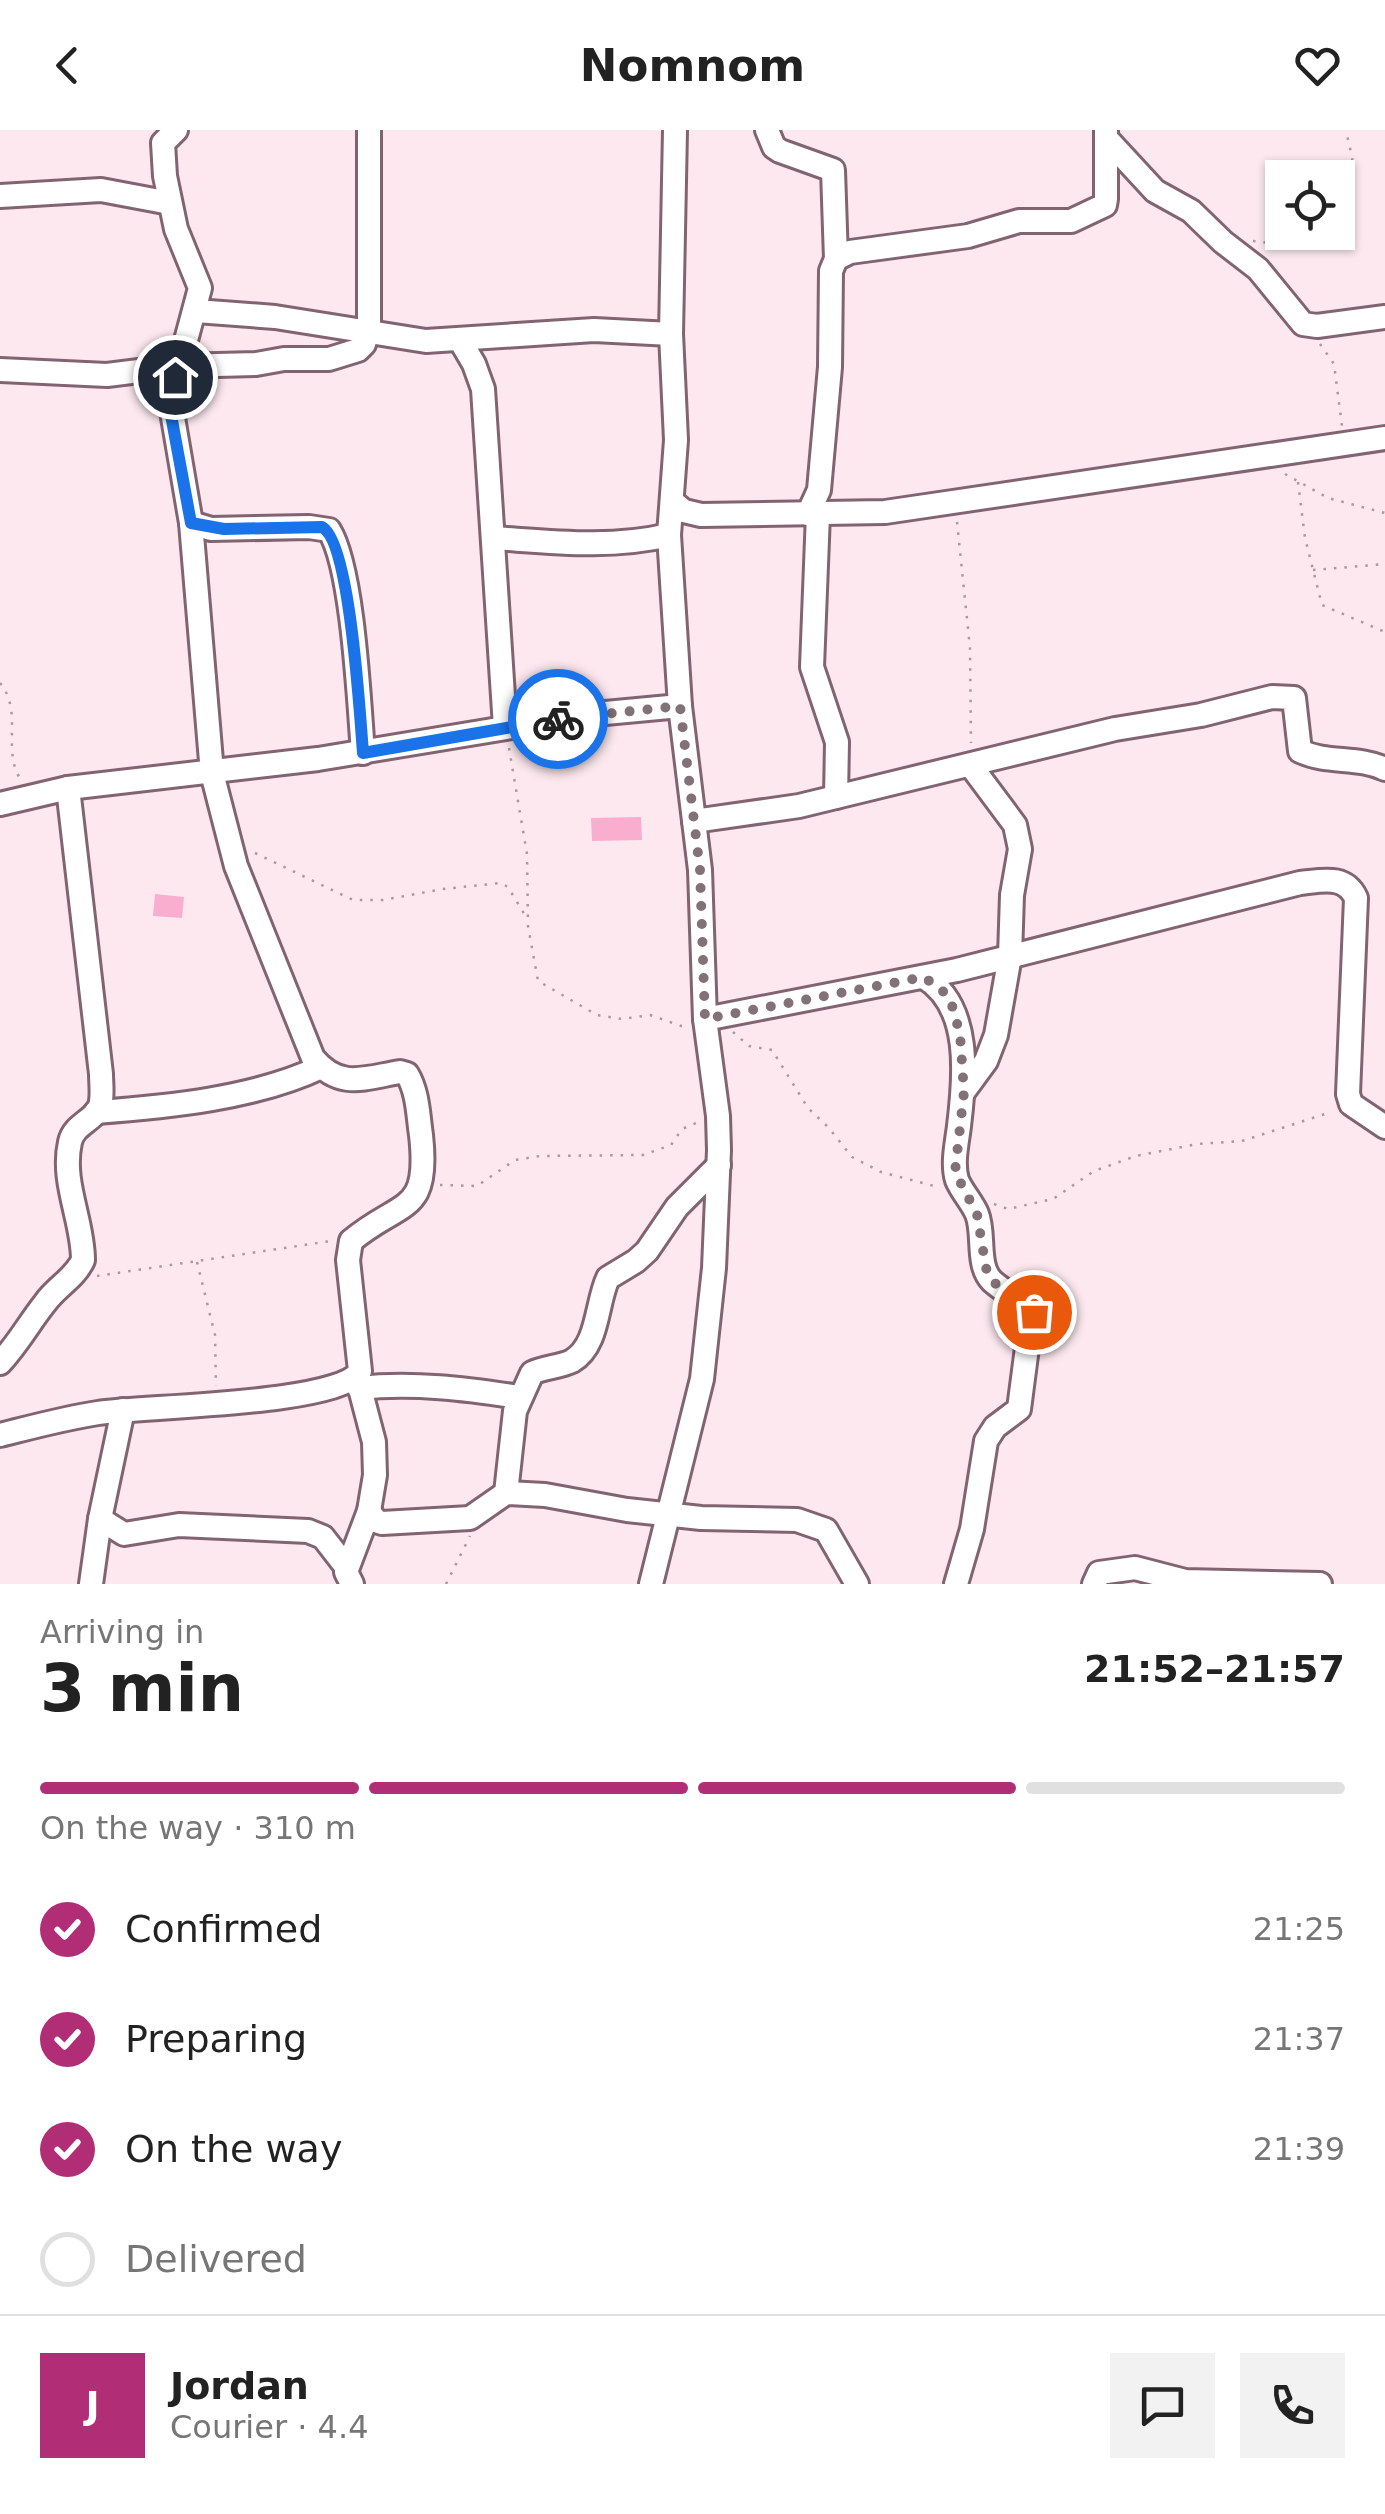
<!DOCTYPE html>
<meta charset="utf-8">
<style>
:root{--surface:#fff;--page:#f2f2f2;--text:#222;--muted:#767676;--line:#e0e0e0;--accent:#b12e77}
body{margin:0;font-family:"DejaVu Sans",sans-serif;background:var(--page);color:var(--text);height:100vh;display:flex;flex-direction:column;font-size:38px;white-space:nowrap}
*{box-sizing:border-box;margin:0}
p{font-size:32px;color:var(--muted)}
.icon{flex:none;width:55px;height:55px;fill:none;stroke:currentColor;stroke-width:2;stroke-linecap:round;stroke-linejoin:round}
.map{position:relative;height:1454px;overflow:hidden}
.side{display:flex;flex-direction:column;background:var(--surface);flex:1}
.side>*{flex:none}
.controls{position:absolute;left:1265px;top:30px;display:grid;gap:20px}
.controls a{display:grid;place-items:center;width:90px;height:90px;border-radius:0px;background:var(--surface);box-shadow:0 2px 8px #0004;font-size:50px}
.pin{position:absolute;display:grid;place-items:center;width:85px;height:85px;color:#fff;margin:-42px;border:5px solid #fff;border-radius:50%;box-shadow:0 2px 10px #0007}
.courier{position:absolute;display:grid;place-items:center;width:100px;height:100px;margin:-50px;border:8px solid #1a73e8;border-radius:50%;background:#fff;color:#222;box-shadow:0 2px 12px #0007}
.head em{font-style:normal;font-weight:700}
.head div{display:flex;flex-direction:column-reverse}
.head{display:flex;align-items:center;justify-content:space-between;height:170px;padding:0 40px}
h1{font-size:65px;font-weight:700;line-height:75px}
.bar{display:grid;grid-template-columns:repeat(4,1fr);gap:15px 10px;align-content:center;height:120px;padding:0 40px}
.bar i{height:12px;border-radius:8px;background:var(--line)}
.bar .on{background:var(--accent)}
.bar p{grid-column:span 4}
.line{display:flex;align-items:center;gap:25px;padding:0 40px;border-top:2px solid var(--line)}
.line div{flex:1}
.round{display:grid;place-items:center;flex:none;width:105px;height:105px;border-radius:0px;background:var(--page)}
ol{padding:0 40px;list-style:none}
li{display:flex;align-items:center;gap:30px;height:110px}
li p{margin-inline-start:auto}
li .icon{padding:10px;border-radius:50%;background:var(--accent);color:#fff;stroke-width:4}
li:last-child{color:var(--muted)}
li i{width:55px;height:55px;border:5px solid var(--line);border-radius:50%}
header{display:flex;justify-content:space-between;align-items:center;height:130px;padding:0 40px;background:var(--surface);font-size:45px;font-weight:700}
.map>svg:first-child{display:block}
.building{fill:#f9adcf}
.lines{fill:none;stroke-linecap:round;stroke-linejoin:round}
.minor-casing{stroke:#826471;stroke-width:28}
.path{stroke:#a9989f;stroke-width:2.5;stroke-dasharray:2.5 8;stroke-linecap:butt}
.minor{stroke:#fff;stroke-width:22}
.done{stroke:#827278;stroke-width:10;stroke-dasharray:0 18}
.route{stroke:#1a73e8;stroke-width:12}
</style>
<header><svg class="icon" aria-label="back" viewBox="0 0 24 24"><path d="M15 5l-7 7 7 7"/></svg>Nomnom<svg class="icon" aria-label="heart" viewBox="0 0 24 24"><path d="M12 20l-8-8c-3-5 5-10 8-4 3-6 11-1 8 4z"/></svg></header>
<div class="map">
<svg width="1385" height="1454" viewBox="0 0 1385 1454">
<rect width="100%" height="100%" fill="#fde8f0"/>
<g class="building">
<path d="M 641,687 L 642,710 L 592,711 L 591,688 Z"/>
<path d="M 155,764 L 184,767 L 182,788 L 153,786 Z"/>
</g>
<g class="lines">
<g class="minor-casing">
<g id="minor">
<path d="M 767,0 L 774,17 L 780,21 L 833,40 L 836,129"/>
<path d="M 1106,8 L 1155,61 L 1191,81 L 1223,112 L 1258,139 L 1303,194 L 1317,196 L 1385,187"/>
<path d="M 0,66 L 101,60 L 170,73"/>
<path d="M 196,181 L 275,187 L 426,211 L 594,200 L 671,204"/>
<path d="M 460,210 L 474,234 L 483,259 L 505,597"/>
<path d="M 0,240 L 107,245 L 179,236 L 256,234 L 284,229 L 329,229 L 358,220 L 364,214 L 369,197 L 369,0"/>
<path d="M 673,372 L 684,381 L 701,385 L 885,382 L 1385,308"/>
<path d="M 808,384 L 819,360 L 830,237 L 831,141 L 836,129 L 850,122 L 968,106 L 1019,91 L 1071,91 L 1105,75 L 1106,69 L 1106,0"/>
<path d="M 818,384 L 812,537 L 837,612 L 836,667"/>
<path d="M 191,393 L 211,399 L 309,397 L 329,400 C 353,438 359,573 363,623"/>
<path d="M 493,408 C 553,412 610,419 669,405"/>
<path d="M 0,674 L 68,658 L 318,629 L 584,585 L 680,576"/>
<path d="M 694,691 L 799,676 L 1115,599 L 1201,585 L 1272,567 L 1294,568 L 1300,621 C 1327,634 1358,626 1385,639"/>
<path d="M 924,847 C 972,876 965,947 959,996 C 957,1013 952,1033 957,1050 C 962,1062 972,1072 977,1084 C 985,1104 976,1135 992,1151 C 1008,1166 1028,1170 1038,1192 L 1028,1210 L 1019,1279 L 995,1297 L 986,1311 L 972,1399 L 956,1454"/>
<path d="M 705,889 L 957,840 L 1300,753 C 1322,751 1345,744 1356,768 L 1348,964 L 1351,974 L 1385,997"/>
<path d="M 964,961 L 986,931 L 996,905 L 1010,826 L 1012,765 L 1020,719 L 1015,695 L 971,636"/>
<path d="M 96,982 C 168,977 256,968 321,937"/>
<path d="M 0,1233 C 18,1214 29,1193 45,1173 C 56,1157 75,1148 83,1130 C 83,1090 61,1053 70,1012 C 74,994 94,991 100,976 C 103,966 101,954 101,944 L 68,658"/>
<path d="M 359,1258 C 413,1252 466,1259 520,1267"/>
<path d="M 0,1305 C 32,1297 65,1288 98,1283 C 143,1276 340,1275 360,1241 L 348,1130 L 351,1111 C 401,1069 430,1086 421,1005 C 418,985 418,962 407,944 L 400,942 C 364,948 340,960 313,928 L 236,736 L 212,643 L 191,393 L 170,270 L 200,158 L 176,99 L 165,46 L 163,13 L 176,0"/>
<path d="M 506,1363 L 515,1281 L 532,1243 C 544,1237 560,1237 572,1231 C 599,1215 596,1173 608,1148 L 636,1131 L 647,1121 L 677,1077 L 719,1035"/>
<path d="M 369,1381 L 376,1391 L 382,1393 L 470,1388 L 506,1363 L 545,1365 L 627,1380 L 701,1388 L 797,1390 L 826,1400 L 857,1454"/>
<path d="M 100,1389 L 124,1404 L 179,1395 L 308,1401 L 323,1407 L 347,1438"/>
<path d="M 91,1454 L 100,1389 L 123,1280"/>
<path d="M 352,1454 L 346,1442 L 369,1381 L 375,1345 L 374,1312 L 357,1247"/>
<path d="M 651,1454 L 702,1249 L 714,1138 L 719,1020 L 718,986 L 705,889 L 700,740 L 680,576 L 669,405 L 676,310 L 671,204 L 675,0"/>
<path d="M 1094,1454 L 1099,1443 L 1135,1438 L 1185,1451 L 1320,1454"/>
</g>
</g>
<g class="path">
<path d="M 1338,78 C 1364,60 1351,26 1346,0"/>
<path d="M 1253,111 L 1299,116 L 1307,102"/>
<path d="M 1320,214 L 1334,234 L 1342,296"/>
<path d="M 1285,344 L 1328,368 L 1385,383"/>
<path d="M 1298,352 L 1305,408 L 1322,475 L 1385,502"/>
<path d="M 957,392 L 970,518 L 971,613"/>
<path d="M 1313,440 L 1385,434"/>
<path d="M 0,553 C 24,582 1,620 21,650"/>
<path d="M 509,618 L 527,724 L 528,796 L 538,851 L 597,885 L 622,889 L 650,885 L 687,898"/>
<path d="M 255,723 L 353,770 L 383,770 L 443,759 L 501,753 L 508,757 L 526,787"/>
<path d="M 733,902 L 749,916 L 772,920 L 808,978 L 828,997 L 852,1027 L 881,1042 L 938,1057"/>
<path d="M 440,1055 L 477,1056 L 515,1030 L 540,1026 L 643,1025 L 671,1015 L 682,999 L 701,991"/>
<path d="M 994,1074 L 1008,1079 L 1053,1069 L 1094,1041 L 1136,1026 L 1197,1014 L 1242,1011 L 1331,982"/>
<path d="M 197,1132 L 215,1205 L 216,1256"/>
<path d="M 97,1146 L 331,1111"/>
<path d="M 446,1454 L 470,1406"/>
</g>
<use href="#minor" class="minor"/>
</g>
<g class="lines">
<path class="done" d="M 558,589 L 680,576 L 700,740 L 705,889 L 924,847 L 945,863 L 951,872 L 960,904 L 964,962 L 955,1042 L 977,1084 L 986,1138 L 992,1151 L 1034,1182"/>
<path class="route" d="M 175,247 L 171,285 L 191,393 L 224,399 L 322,397 C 350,411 360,586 363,623 L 558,589"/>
</g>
</svg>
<div class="controls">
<a><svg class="icon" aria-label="locate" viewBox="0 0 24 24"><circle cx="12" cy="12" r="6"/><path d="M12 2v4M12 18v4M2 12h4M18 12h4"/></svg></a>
</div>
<div class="pin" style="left:1034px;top:1182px;background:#ea580c"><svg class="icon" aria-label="bag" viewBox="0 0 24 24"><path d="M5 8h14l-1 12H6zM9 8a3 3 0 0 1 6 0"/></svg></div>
<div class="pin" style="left:175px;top:247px;background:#1f2937"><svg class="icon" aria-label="home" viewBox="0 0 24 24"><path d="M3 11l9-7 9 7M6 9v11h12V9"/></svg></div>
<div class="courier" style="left:558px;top:589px"><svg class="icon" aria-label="bike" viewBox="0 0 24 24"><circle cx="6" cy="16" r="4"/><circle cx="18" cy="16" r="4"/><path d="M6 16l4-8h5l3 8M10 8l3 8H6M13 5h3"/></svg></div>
</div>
<section class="side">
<div class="head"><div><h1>3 min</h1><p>Arriving in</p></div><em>21:52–21:57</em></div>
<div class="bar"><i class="on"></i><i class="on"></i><i class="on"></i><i></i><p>On the way · 310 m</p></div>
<ol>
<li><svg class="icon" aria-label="check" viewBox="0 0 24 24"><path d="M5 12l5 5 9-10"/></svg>Confirmed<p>21:25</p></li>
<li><svg class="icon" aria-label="check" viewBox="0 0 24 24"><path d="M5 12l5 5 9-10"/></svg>Preparing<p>21:37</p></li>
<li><svg class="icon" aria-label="check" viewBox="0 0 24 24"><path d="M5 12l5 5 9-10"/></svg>On the way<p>21:39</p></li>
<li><i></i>Delivered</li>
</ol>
<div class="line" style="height:180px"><b class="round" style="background:var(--accent);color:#fff">J</b><div><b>Jordan</b><p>Courier · 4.4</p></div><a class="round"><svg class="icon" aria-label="chat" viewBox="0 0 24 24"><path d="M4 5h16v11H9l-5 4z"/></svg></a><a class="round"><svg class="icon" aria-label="phone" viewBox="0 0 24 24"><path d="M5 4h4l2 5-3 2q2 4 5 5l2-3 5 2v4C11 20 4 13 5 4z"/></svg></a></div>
</section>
